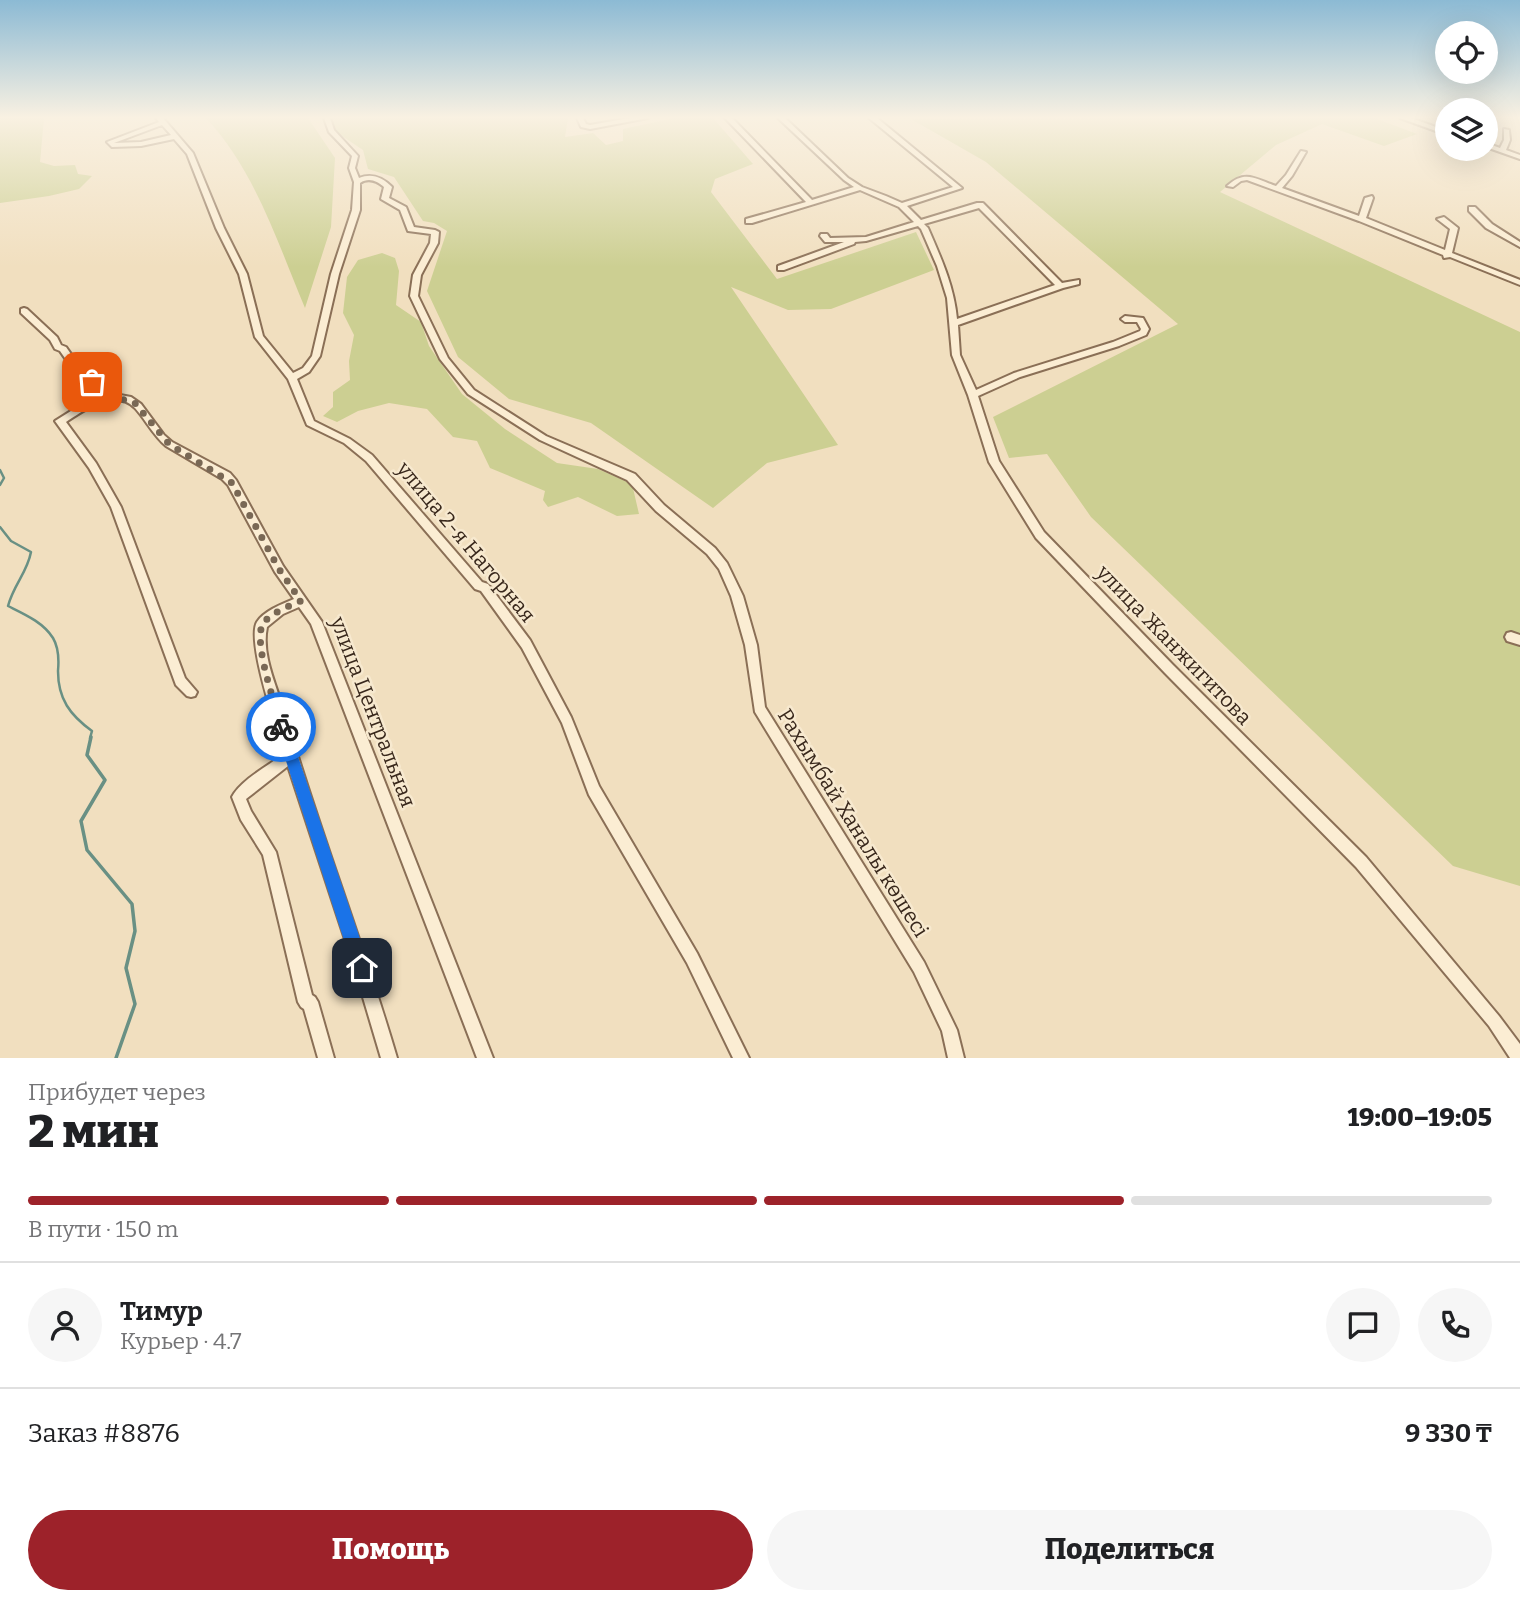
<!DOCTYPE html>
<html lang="ru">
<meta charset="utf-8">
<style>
:root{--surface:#fff;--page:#f6f6f6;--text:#202124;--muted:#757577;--line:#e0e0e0;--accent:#9d222a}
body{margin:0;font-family:Bitter,serif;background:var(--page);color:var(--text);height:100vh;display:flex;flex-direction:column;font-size:26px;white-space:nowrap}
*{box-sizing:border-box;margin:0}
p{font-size:23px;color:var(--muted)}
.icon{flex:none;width:38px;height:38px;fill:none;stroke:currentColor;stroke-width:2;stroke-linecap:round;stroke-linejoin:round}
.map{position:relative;height:1058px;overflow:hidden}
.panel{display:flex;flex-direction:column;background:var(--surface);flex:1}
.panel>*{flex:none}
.controls{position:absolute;left:1435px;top:21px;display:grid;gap:14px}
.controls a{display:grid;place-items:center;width:63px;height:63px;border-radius:50%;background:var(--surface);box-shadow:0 7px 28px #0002;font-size:35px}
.pin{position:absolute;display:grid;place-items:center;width:60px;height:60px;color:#fff;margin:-30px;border-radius:14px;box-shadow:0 4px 10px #0006}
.courier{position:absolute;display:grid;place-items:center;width:70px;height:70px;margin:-35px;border:5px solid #1a73e8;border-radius:50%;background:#fff;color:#222;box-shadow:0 2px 9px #0007}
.head em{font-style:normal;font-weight:800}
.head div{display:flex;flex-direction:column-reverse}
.head{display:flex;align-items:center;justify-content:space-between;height:119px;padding:0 28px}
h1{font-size:46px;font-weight:800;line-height:52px}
.bar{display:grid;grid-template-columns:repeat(4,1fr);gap:10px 7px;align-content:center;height:84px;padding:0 28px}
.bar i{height:9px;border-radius:5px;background:var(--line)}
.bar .active{background:var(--accent)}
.bar p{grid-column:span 4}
.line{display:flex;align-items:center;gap:18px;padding:0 28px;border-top:2px solid var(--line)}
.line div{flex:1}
.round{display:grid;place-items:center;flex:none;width:74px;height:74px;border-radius:37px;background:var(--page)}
.cta{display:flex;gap:14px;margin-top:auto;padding:14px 28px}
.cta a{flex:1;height:80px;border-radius:42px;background:var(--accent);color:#fff;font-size:28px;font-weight:800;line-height:80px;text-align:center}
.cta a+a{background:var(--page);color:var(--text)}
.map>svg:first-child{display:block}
.green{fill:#cccf92}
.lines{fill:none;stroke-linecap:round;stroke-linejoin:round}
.stream-far1{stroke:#699084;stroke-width:2.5}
.stream{stroke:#699084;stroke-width:3.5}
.minor-casing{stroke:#8a6f56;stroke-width:4}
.minor{fill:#fbedd3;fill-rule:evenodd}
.route{fill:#1a73e8}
.done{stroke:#796855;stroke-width:7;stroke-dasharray:0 12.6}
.labels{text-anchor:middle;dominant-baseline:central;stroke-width:5;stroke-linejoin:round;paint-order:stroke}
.street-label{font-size:21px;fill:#39281c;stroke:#f7e9cf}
</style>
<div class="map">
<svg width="1520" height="1058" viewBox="0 0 1520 1058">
<rect width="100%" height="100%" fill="#f1dfbf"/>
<g class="green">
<path d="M 44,118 L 40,162 L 54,166 L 75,165 L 78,174 L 92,176 L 79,189 L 49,196 L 0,203 L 0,118 Z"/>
<path d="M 308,118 L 335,158 L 331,227 L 305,308 C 278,244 255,170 206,118 Z"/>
<path d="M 334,118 L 568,118 L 565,137 L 593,133 L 606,145 L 623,141 L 623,129 L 675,118 L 713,118 L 753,164 L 715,179 L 711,192 L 777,279 L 916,232 L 934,270 L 831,309 L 788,310 L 731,287 L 838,445 L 767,463 L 713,508 L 591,423 L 509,399 L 458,357 L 427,291 L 447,231 L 434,223 L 423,221 L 394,177 L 368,169 L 363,150 L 330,128 Z"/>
<path d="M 1375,118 L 1417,134 L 1384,146 L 1322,124 L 1276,145 L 1220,192 L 1520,332 L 1520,886 L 1453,866 L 1091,517 L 1047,454 L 1009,458 L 993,417 L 1178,324 L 986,162 L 911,119 Z"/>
<path d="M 382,253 L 395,258 L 399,271 L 396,305 L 421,322 L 429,346 L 462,394 L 505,429 L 557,463 L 598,469 L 632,484 L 639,514 L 617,516 L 578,497 L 548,507 L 543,500 L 545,491 L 490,468 L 477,441 L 453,437 L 427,409 L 389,403 L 358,411 L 337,422 L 323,416 L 333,407 L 333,392 L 350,380 L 349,361 L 354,335 L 343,313 L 347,277 L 358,260 Z"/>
</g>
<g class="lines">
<g class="stream-far1">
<path d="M 0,470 L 4,478 L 0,485"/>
<path d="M 0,527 L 11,541 L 31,552 C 27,573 14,584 8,606 C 24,614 43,622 53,638 C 59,648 59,660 58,671 C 58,699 70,715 92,731 L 90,738"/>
</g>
<path class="stream" d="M 91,737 L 87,755 L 105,780 L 81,821 L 87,850 L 132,904 L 135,931 L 126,968 L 135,1004 L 116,1058"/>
<g class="minor-casing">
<g id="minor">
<path d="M 156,118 L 163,118 L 193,153 L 224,228 L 247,274 L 263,336 L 293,373 L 303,368 L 312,356 L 331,274 L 352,210 L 354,182 L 349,168 L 352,156 L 329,132 L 324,118 L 330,118 L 334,130 L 358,156 L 355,168 L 359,178 C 372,173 382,177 392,187 L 389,198 L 406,207 L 414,227 L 435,230 L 439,232 L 438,243 L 421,275 L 418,296 L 448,358 L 474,390 L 546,436 L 635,474 L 664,505 L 715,548 L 727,563 L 743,596 L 757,645 L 765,707 L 924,962 L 957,1030 L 964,1058 L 948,1058 L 942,1031 L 914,972 L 755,712 L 745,645 L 731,596 L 719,569 L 707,554 L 656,511 L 627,480 L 540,440 L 468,394 L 440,359 L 410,296 L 413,275 L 430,243 L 431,234 L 408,231 L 400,210 L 381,199 L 384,187 C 377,181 369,177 360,183 L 360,210 L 339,274 L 320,356 L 309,372 L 297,379 L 314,421 L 350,439 L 372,455 L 482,582 L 488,584 L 530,640 L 571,717 L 599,786 L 697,953 L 749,1058 L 733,1058 L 687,963 L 589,795 L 562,723 L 522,648 L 481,591 L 475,589 L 366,461 L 344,443 L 307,425 L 288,379 L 255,337 L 239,274 L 216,228 L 187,154 L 174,139 L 141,146 L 112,147 L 107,142 L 159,122 ZM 162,125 L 171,135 L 141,142 L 114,143 Z"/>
<path d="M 577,118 L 583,118 L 586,124 L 590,125 L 630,118 L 648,118 L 590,129 L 581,127 Z"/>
<path d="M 725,118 L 732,118 L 812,200 L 854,187 L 844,180 L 778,118 L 785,118 L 848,178 L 862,187 L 886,196 L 902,203 L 953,187 L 869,118 L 877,118 L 962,188 L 907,206 L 921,220 L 977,203 L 983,203 L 1062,283 L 1079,280 L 1079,284 L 1063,288 L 958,325 L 960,355 L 976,390 L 1014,373 L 1113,342 L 1140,331 L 1141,329 L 1137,322 L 1125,322 L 1121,319 L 1125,316 L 1143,318 L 1149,329 L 1146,335 L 1119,346 L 1020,377 L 978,396 L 999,461 L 1044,532 L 1173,665 L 1366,857 L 1499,1016 L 1520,1044 L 1520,1058 L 1510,1058 L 1489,1026 L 1356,867 L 1165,673 L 1036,538 L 989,462 L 968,395 L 952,355 L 947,298 L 937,266 L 921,229 L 918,226 L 866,241 L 855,242 L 854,244 L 784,270 L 778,270 L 778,266 L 844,242 L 825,242 L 820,236 L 821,234 L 827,234 L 830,238 L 866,237 L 914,222 L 899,207 L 860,190 L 752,223 L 746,223 L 746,219 L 806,202 ZM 979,208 L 1055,285 L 957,319 C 954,286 941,258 928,228 L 924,224 Z"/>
<path d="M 1400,118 L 1411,118 L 1447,131 L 1447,135 Z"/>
<path d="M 1504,129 L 1509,130 L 1510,140 L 1506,150 L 1520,155 L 1520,159 L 1486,147 L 1486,143 L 1500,148 L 1504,140 Z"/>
<path d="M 1301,151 L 1306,152 L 1292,176 L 1282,188 L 1359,216 L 1365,198 L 1372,196 L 1373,198 L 1366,218 L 1445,250 L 1450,229 L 1437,219 L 1444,217 L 1458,228 L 1452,253 L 1520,280 L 1520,285 L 1450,257 L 1444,258 L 1443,255 L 1359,221 L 1247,180 L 1241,181 L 1233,187 L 1227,186 C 1245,169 1256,179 1276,186 L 1286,175 Z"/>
<path d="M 1469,207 L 1475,207 L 1492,224 L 1520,242 L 1520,247 L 1486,228 L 1469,211 Z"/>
<path d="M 24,308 L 27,309 L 57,337 L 61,345 L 66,347 L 80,367 L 109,393 L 131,397 L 141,404 L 164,435 L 172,442 L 230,473 L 236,480 L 283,566 L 322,622 L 493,1058 L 477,1058 L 311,624 L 299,607 L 283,614 L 267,627 C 261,655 277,687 285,714 C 319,830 363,942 397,1058 L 381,1058 L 354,967 L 288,766 L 246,799 L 251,811 L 276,852 L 312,995 L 315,997 L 318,1002 L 334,1058 L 318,1058 L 304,1009 L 301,1007 L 298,1002 L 263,855 L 241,820 L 232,797 C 241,780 269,765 284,754 C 277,730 246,640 257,622 C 264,611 282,604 294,599 L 275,572 L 228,485 L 222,479 L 166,446 C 153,435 146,420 135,408 C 113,387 85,410 66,422 L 96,463 L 121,507 L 185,678 L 197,692 L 195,696 L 191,697 L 187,696 L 176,685 L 111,507 L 89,468 L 55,421 L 90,399 L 99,395 L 74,371 L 60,351 L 55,349 L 50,340 L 21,313 L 21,309 Z"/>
<path d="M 1511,632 L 1520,635 L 1520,645 L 1507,641 L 1505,637 L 1507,633 Z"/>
</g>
</g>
<use href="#minor" class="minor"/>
</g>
<linearGradient id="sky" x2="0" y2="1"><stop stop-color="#8cbad4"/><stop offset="0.44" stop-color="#f9f1e2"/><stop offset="1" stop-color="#f9f1e2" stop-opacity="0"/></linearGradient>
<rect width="1520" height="267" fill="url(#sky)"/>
<path class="route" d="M 281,721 L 288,727 L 370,968 L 367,974 L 362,976 L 356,974 L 353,968 L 275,727 Z"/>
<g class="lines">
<path class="done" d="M 92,382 L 106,396 L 134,402 L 169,444 L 232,483 L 279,569 L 301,601 C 289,606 273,612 264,622 C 251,638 276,706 281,727"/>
</g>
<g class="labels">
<g class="street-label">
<text transform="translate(466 542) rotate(50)">улица 2-я Нагорная</text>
<text transform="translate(1174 645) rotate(46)">улица Жанжигитова</text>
<text transform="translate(373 712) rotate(69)">улица Центральная</text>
<text transform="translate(853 823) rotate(58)">Рахымбай Ханалы көшесі</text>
</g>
</g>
</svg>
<div class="controls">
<a><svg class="icon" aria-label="locate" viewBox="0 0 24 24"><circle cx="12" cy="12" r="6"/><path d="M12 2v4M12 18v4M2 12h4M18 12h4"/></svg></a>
<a><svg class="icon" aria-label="layers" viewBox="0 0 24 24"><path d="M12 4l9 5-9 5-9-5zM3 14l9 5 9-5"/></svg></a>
</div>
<div class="pin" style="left:92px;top:382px;background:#ea580c"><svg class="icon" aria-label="bag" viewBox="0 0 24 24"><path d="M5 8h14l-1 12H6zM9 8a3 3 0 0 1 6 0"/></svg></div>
<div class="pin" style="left:362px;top:968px;background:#1f2937"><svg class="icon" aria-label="home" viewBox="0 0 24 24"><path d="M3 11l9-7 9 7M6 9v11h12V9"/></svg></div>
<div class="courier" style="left:281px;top:727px"><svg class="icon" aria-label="bike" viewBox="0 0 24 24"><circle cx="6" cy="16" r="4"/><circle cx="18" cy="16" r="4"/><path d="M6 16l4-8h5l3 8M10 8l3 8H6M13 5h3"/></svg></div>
</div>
<section class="panel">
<div class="head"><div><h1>2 мин</h1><p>Прибудет через</p></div><em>19:00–19:05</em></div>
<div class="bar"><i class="active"></i><i class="active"></i><i class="active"></i><i></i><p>В пути · 150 m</p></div>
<div class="line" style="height:126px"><a class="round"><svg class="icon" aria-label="person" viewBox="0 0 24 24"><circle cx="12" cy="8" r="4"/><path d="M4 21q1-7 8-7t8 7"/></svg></a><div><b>Тимур</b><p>Курьер · 4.7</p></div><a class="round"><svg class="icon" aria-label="chat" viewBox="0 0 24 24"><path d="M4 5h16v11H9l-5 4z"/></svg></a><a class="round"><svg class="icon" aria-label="phone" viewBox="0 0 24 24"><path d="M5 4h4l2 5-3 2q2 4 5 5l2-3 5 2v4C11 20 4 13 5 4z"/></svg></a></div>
<div class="line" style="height:91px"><div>Заказ #8876</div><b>9 330 ₸</b></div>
<div class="cta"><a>Помощь</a><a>Поделиться</a></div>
</section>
